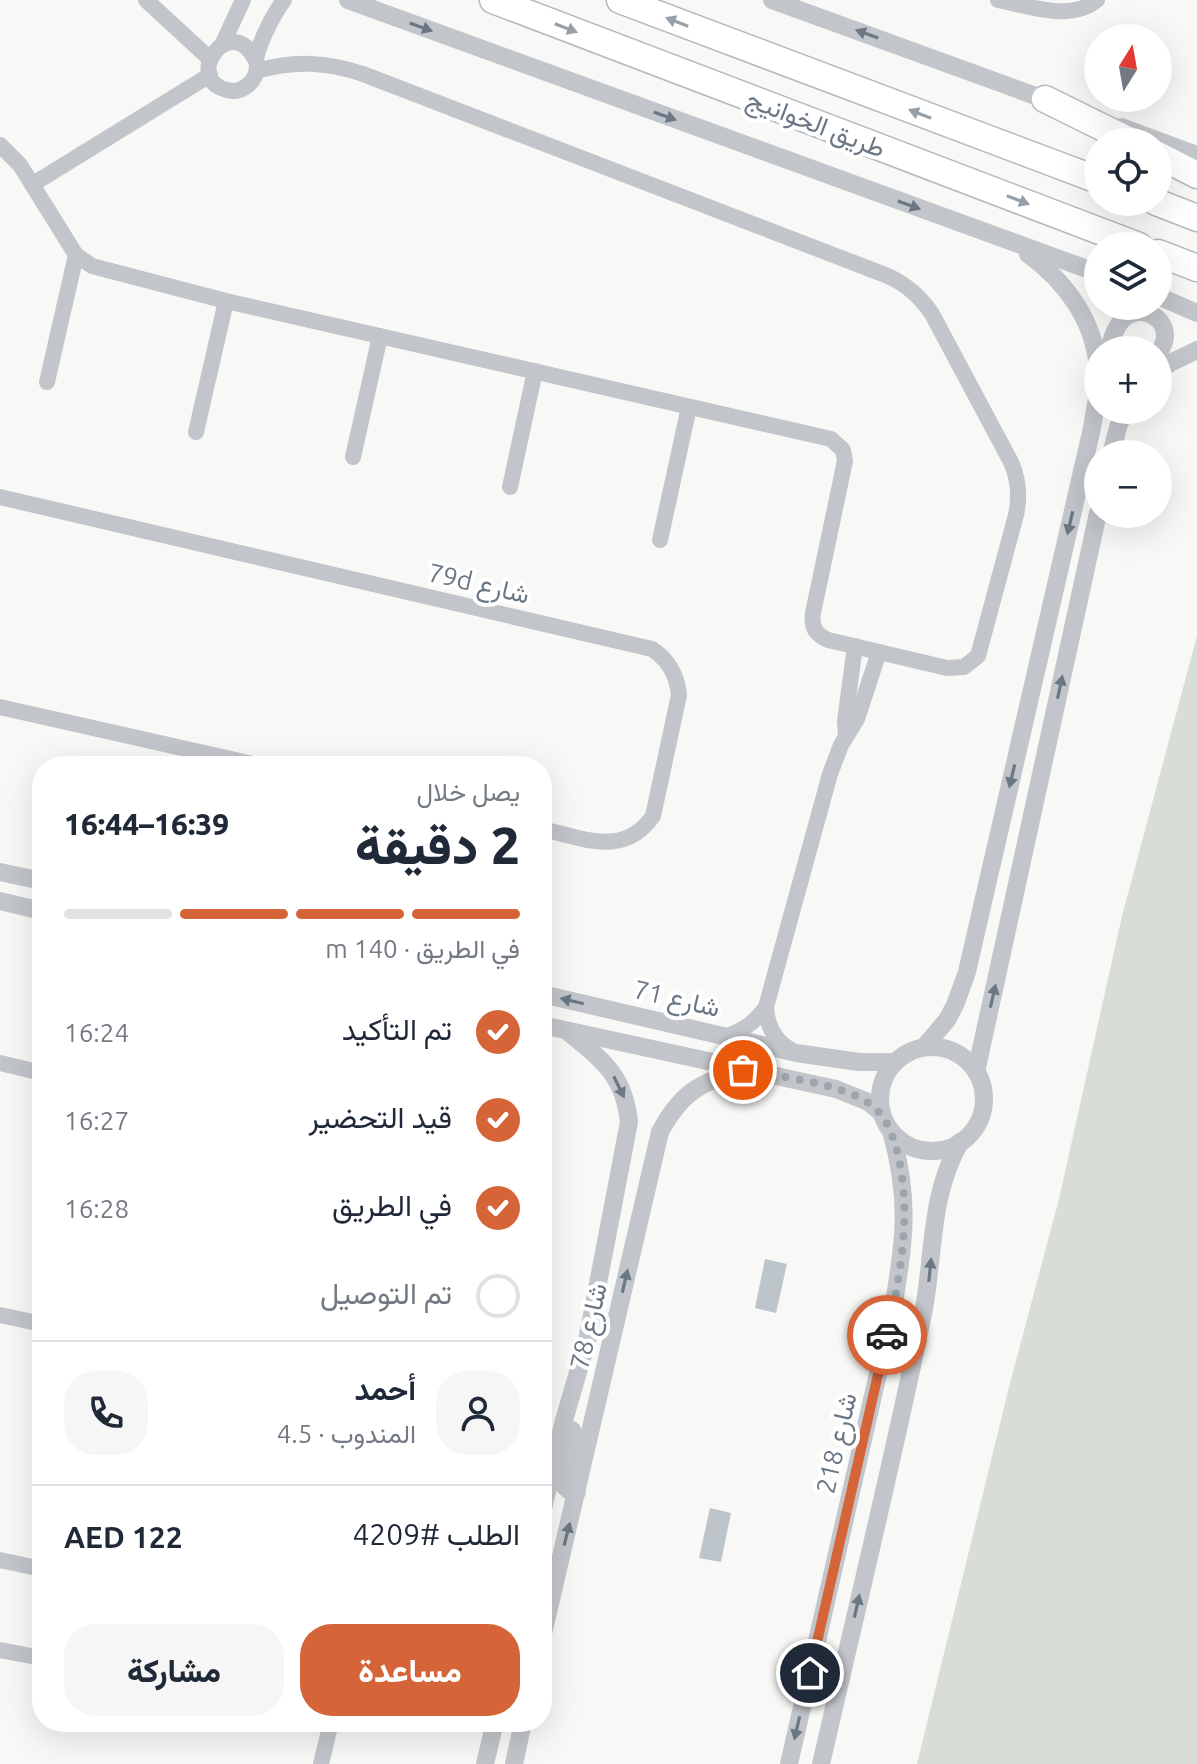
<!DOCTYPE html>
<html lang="ar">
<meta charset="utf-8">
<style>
:root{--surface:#fff;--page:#f6f6f7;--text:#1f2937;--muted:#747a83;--line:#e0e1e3;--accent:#d56539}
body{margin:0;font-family:Ubuntu,Vazirmatn,sans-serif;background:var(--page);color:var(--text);direction:rtl;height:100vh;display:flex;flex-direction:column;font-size:30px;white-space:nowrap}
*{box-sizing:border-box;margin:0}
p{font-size:26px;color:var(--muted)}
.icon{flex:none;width:44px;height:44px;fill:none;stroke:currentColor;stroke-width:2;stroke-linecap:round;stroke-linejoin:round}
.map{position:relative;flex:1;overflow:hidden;direction:ltr}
.drawer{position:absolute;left:32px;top:756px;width:520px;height:976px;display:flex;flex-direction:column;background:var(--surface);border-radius:32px;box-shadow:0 8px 32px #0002;direction:rtl}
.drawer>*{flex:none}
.needle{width:52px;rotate:11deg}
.tools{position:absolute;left:1084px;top:24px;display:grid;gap:16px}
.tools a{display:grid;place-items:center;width:88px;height:88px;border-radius:50%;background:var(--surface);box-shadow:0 8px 32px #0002;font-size:40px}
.pin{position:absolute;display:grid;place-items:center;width:68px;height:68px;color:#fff;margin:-34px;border:4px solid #fff;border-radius:50%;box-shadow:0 2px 8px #0007}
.courier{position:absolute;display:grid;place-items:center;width:80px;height:80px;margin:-40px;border:6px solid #d56539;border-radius:50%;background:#fff;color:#222;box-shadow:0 2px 10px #0007}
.head em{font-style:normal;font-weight:800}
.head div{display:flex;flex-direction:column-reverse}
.head{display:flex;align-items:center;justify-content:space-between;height:136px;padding:0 32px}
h1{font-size:52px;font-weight:800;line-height:60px}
.bar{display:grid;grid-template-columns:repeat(4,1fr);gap:12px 8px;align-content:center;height:96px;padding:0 32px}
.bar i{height:10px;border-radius:6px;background:var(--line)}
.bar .on{background:var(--accent)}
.bar p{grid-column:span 4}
.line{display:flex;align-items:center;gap:20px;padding:0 32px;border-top:2px solid var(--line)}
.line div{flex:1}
.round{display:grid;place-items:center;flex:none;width:84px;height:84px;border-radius:32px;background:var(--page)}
ol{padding:0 32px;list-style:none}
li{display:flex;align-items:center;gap:24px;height:88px}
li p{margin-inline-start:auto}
li .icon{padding:8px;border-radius:50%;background:var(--accent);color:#fff;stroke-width:4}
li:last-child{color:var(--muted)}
li i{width:44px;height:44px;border:4px solid var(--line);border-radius:50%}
.button{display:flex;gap:16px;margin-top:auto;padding:16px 32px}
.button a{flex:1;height:92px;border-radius:32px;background:var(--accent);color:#fff;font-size:32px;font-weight:800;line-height:92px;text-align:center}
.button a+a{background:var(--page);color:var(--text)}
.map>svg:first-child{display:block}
.green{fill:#d8ddd5}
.water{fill:#bdc5cb}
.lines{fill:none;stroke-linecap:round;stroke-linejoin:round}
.trunk-casing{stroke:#b5b8bb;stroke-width:29}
.minor{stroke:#c2c5c9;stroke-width:16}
.tertiary{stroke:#c2c5c9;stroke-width:18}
.trunk{stroke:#fff;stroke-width:26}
.oneway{fill:#97a0a9}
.oneway2{fill:#6a7784}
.done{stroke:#9ca4ac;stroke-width:8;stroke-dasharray:0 14.4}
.route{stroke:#d56539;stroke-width:10}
.labels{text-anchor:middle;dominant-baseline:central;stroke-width:8;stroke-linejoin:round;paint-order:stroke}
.street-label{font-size:26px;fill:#6a7784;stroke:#fff}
</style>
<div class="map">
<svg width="1197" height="1764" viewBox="0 0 1197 1764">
<rect width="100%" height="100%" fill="#f8f8f6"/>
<path class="green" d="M 1197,636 L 1197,1764 L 917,1764 L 1009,1387 L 1059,1199 L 1122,916 Z"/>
<g class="water">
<path d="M 765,1259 L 787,1264 L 776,1313 L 755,1308 Z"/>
<path d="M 710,1508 L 731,1513 L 721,1562 L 699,1558 Z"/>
</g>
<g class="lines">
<g class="trunk-casing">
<g id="trunk">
<path d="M 493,0 L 1139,246"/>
<path d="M 620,0 L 1098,180"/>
<path d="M 1045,99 L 1132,142"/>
<path d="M 1158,155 L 1197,175"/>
<path d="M 1156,202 L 1197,218"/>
<path d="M 1158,253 L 1197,268"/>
</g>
</g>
<g class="minor">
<path d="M 146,0 L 210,59"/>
<path d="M 998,0 C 1029,6 1071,22 1097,0"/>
<path d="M 222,45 L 243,0"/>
<path d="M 255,59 C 230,11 182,79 227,90 C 241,94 256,83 257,67 C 257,59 255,63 257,55 C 261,39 274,13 284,0"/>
<path d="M 0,145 L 20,165 L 76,255 L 92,266 L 226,301 L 831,439 L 843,450 L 845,461 L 813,613 C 811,627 815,634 828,640 L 947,668 L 964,667 L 978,656 L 1016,515 C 1020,496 1019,480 1011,462 L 932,314 C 920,296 907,285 888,276 L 363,74 C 327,62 294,60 257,71"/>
<path d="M 33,184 L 210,75"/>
<path d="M 47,382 L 76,255"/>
<path d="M 196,432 L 226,301"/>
<path d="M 353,457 L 380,336"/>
<path d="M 510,487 L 535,371"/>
<path d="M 0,497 L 652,649 C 669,660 677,675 679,695 L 653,816 C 624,858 583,838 542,829"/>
<path d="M 660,540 L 689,407"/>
<path d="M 0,707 L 262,766"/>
<path d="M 846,736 L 845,721 L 855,646"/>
<path d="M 727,1036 C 745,1030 756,1021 766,1007"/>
<path d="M 795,1052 C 776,1043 767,1028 766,1007 L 830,774 L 841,745 L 857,719 L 879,652"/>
<path d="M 0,1063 L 42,1073"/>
<path d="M 0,1315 L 42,1324"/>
<path d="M 0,1560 L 42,1569"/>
<path d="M 0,1650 L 42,1658"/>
<path d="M 321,1764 L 331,1722"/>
</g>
<g class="tertiary">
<path d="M 348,0 L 1098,273"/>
<path d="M 772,0 L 1055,103"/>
<path d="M 1121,127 L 1197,155"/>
<path d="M 1028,254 C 1066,282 1095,321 1098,370"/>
<path d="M 1158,296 L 1197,313"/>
<path d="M 1109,350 C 1112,338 1116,323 1127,316 C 1143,306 1166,317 1165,337 C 1165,343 1161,349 1158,355"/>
<path d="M 1158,372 L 1170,363 L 1197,350"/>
<path d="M 1111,454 L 1119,424 L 1126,410"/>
<path d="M 0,872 L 42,881"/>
<path d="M 0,901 L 42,911"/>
<path d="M 542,994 L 796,1053 L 859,1062 L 895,1062"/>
<path d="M 542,1025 L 836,1089 L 868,1102 L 882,1113"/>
<path d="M 924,1047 L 947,1020 L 955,1005 L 967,972 L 1092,428 L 1098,392"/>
<circle cx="932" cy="1099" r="52"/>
<path d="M 976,1072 L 1098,513"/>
<path d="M 572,1430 L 564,1486 L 572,1493 L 577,1492"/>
<path d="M 542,1513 L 563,1424 L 587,1341 L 629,1122 C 624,1074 602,1060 567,1031"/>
<path d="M 542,1638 L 660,1132 C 682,1091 700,1083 743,1070"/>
<path d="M 485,1764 L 495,1722"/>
<path d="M 514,1764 L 523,1722"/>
<path d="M 789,1764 L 893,1308 C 905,1241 910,1198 891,1131"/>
<path d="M 821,1764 C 855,1616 891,1468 922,1319 C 935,1258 928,1199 960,1142"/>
</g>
<use href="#trunk" class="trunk"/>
</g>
<defs><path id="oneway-solid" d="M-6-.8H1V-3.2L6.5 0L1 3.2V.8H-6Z" transform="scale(2)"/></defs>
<g class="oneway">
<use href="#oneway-solid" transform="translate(677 22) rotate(-159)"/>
<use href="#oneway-solid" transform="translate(566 28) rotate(21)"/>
<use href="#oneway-solid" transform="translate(920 114) rotate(-159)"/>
<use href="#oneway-solid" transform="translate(1018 200) rotate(21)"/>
</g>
<g class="oneway2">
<use href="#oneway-solid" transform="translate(421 27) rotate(20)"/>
<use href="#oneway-solid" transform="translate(867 34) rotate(-160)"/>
<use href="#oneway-solid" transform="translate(665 116) rotate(20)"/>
<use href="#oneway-solid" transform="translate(909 205) rotate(20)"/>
<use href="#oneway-solid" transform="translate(1070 523) rotate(103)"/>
<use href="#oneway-solid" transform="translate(1060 687) rotate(-78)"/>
<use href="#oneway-solid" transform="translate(1012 776) rotate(103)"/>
<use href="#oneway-solid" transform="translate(993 996) rotate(-77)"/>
<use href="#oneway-solid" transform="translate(572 1001) rotate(-167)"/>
<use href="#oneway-solid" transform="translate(619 1087) rotate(64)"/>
<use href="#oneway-solid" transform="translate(930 1270) rotate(-84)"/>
<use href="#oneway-solid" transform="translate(625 1281) rotate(-77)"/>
<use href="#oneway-solid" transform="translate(567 1534) rotate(-76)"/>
<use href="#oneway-solid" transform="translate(857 1606) rotate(-77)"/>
<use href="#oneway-solid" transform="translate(797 1728) rotate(103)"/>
</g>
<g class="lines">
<path class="done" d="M 743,1070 C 781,1077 835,1082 867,1102 C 884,1113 890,1128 896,1147 C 913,1209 901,1273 887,1335"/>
<path class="route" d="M 810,1673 L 887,1335"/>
</g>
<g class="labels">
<g class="street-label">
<text transform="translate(816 123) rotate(21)">طريق الخوانيج</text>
<text transform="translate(479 583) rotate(13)">79d شارع</text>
<text transform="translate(677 998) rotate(13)">شارع 71</text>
<text transform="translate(588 1326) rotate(-77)">شارع 78</text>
<text transform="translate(836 1443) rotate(-77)">شارع 218</text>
</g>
</g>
</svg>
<div class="tools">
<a><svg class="needle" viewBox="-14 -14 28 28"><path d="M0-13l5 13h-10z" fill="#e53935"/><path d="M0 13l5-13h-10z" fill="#747a83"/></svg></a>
<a><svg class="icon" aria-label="locate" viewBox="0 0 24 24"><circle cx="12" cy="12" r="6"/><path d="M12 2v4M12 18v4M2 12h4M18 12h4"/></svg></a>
<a><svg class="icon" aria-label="layers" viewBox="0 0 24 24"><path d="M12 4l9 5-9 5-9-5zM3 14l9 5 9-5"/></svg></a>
<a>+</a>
<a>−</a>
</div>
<div class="pin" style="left:743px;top:1070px;background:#ea580c"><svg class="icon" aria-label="bag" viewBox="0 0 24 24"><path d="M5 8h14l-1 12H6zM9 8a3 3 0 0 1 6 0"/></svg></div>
<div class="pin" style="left:810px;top:1673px;background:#1f2937"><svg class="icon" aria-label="home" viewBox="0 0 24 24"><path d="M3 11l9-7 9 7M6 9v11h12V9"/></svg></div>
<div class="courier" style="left:887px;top:1335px"><svg class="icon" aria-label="car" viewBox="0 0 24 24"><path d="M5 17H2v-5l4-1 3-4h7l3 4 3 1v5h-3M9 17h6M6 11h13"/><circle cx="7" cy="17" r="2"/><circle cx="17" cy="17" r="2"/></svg></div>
<section class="drawer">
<div class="head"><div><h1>2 دقيقة</h1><p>يصل خلال</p></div><em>16:39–16:44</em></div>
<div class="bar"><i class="on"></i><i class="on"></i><i class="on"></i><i></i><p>في الطريق · 140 m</p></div>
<ol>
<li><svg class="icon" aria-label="check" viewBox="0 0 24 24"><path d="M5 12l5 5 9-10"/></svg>تم التأكيد<p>16:24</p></li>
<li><svg class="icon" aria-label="check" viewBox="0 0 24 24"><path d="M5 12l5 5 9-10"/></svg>قيد التحضير<p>16:27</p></li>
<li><svg class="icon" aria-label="check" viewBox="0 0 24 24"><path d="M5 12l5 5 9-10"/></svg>في الطريق<p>16:28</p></li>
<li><i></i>تم التوصيل</li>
</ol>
<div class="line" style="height:144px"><a class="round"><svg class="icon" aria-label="person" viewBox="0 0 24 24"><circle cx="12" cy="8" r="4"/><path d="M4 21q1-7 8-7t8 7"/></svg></a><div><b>أحمد</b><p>المندوب · 4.5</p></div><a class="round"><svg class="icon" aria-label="phone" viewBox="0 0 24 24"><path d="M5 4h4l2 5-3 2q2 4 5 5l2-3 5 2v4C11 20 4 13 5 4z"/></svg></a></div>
<div class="line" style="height:104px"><div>الطلب #4209</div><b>AED 122</b></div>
<div class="button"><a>مساعدة</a><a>مشاركة</a></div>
</section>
</div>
